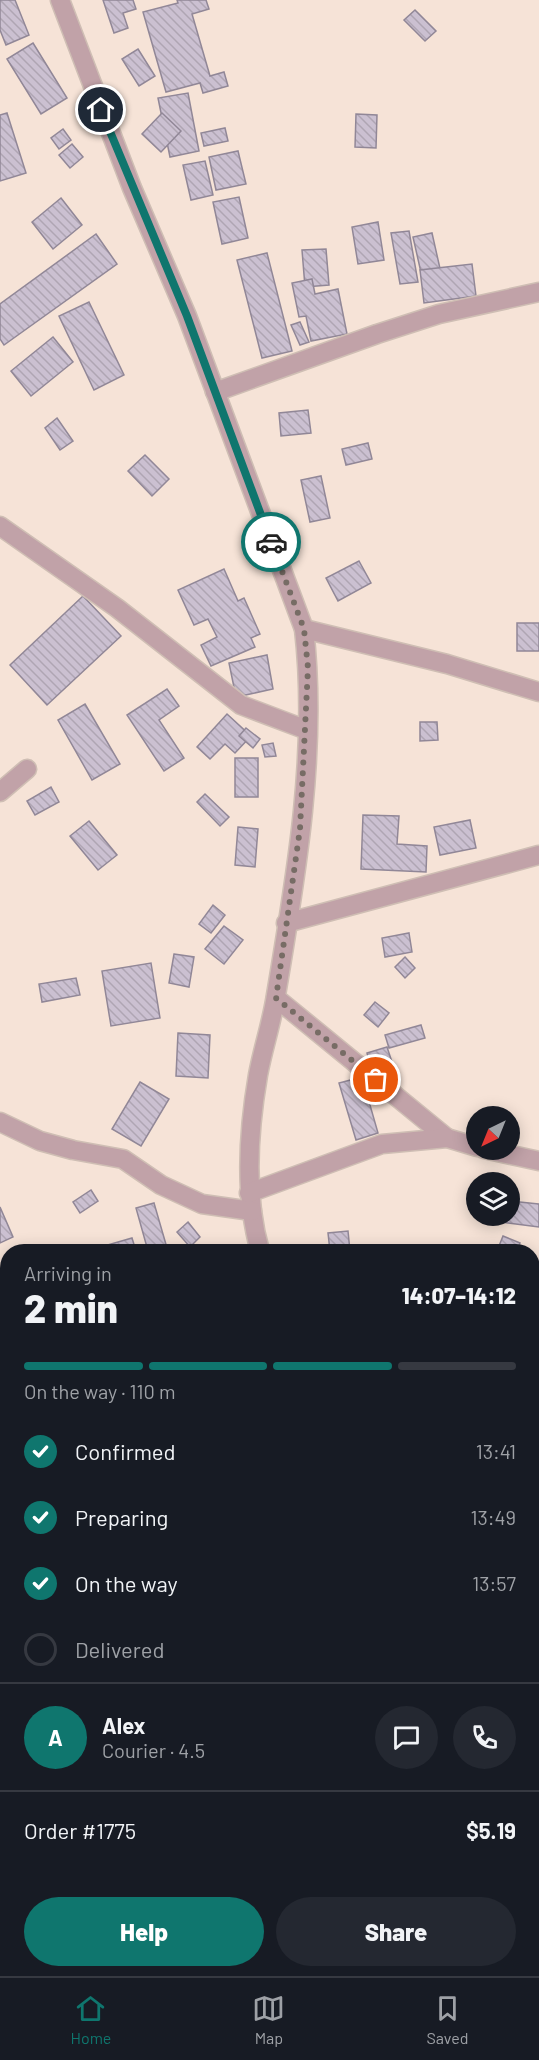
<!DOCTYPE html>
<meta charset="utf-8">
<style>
:root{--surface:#171b24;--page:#242831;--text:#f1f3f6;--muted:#9ea1a6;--line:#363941;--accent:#0f766e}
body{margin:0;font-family:Barlow,sans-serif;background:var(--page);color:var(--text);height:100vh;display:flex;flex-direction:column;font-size:22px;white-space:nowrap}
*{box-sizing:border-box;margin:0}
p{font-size:20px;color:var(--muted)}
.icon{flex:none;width:33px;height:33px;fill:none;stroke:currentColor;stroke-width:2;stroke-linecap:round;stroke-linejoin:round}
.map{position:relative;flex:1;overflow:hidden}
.drawer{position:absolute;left:0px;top:1244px;width:540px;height:734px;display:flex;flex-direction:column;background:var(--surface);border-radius:24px 24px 0 0;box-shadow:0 3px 15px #0003}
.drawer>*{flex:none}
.needle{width:39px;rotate:223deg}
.tools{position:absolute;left:466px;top:1106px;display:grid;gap:12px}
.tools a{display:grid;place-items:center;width:54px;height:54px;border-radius:50%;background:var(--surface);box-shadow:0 3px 15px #0003;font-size:30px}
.pin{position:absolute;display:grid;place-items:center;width:51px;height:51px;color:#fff;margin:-26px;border:3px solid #fff;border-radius:50%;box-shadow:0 2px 6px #0007}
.courier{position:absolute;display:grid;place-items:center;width:60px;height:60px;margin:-30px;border:4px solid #0f766e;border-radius:50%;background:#fff;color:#222;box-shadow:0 2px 8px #0007}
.summary em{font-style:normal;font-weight:800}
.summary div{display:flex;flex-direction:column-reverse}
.summary{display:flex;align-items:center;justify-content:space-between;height:102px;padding:0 24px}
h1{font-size:39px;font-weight:800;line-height:45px}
.bar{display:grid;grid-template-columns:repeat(4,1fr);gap:9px 6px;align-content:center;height:72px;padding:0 24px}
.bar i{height:8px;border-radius:4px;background:var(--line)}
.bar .active{background:var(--accent)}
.bar p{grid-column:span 4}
.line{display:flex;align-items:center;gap:15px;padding:0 24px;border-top:2px solid var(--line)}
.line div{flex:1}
.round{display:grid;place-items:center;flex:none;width:63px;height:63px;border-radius:32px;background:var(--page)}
ol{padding:0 24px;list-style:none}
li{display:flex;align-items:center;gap:18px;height:66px}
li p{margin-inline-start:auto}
li .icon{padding:6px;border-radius:50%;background:var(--accent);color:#fff;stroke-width:4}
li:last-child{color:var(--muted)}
li i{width:33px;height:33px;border:3px solid var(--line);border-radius:50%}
.button{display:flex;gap:12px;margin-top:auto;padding:12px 24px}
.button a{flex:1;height:69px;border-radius:36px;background:var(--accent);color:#fff;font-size:24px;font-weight:800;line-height:69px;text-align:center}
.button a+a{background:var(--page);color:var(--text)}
.tabs{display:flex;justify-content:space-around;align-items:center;height:84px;border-top:2px solid var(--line);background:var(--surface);font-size:16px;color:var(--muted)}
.tabs a{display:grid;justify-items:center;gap:3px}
.tabs .active{color:var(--accent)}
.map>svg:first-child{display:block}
.building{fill:url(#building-back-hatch);stroke:#918797;stroke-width:1.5}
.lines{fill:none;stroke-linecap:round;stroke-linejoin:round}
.minor-casing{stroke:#cfbeb4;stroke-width:21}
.minor{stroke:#c1a2a8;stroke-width:18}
.done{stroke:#776c65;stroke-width:6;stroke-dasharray:0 10.8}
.route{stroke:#0f766e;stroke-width:8}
</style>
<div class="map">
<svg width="539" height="1976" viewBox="0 0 539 1976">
<defs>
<pattern id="building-back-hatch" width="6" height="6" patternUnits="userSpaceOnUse" patternTransform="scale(1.5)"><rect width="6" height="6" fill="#cbc0d1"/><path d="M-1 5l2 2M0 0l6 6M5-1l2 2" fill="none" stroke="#afa5b3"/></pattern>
</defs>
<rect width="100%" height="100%" fill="#f6e3d7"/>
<g class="building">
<path d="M 0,0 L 15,0 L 29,35 L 6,45 L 0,30 Z"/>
<path d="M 103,0 L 133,0 L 136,9 L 123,13 L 128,28 L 114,33 Z"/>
<path d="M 177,0 L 206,0 L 209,9 L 192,14 L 210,76 L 224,72 L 228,86 L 203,93 L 200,83 L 166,92 L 143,12 L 178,3 Z"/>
<path d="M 415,10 L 436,31 L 425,41 L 404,20 Z"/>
<path d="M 33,43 L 67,98 L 41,114 L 7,59 Z"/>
<path d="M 138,49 L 155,76 L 139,86 L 122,59 Z"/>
<path d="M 188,93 L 199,151 L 170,157 L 158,98 Z"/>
<path d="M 7,113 L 26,173 L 0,181 L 0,115 Z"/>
<path d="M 162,113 L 181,131 L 161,152 L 142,134 Z"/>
<path d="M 356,114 L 377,115 L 376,148 L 355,147 Z"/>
<path d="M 225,128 L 228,141 L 204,146 L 201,133 Z"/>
<path d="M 63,129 L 71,140 L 59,149 L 51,138 Z"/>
<path d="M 72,144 L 83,157 L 70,168 L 59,155 Z"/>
<path d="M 238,151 L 246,184 L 216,190 L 209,157 Z"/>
<path d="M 205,161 L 213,195 L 191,200 L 183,165 Z"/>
<path d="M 239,197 L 248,238 L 222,244 L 213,202 Z"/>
<path d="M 61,198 L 82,225 L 53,249 L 32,222 Z"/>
<path d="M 378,222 L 384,260 L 358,264 L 352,227 Z"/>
<path d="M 409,231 L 418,282 L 400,284 L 391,233 Z"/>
<path d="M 432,233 L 441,273 L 422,277 L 413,237 Z"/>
<path d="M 96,234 L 117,264 L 4,345 L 0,339 L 0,304 Z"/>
<path d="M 326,249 L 329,285 L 305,287 L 302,250 Z"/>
<path d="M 267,253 L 292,351 L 262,358 L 237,260 Z"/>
<path d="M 472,264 L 476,296 L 424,303 L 420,270 Z"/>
<path d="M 312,279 L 315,294 L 338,289 L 347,334 L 311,341 L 306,316 L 299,317 L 292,283 Z"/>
<path d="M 89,302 L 124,375 L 94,390 L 59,316 Z"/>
<path d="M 300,322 L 309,342 L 300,345 L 291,325 Z"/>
<path d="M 53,337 L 73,362 L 31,396 L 11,371 Z"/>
<path d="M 308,410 L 311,433 L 281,436 L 279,413 Z"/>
<path d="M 57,418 L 73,441 L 60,450 L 45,428 Z"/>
<path d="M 368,443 L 372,459 L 346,465 L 342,449 Z"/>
<path d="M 145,455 L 169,479 L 152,496 L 128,471 Z"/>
<path d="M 321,476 L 330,518 L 310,522 L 301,480 Z"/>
<path d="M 359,561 L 371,583 L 338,601 L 326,578 Z"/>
<path d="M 224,569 L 238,601 L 244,598 L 260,634 L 251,638 L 255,647 L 211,666 L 201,645 L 217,637 L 208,619 L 194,625 L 178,590 Z"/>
<path d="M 83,596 L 121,636 L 47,705 L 10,665 Z"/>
<rect x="517" y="623" width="22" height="28"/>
<path d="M 267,655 L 273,689 L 236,697 L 229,663 Z"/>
<path d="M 167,689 L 179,706 L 159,720 L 184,758 L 164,771 L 127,715 Z"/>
<path d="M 85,704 L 120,764 L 92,780 L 58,720 Z"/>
<path d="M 227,714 L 251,736 L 235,753 L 225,744 L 210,759 L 197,747 Z"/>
<path d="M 420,722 L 437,722 L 438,740 L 420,741 Z"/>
<path d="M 246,728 L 260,739 L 253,748 L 239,736 Z"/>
<path d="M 273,743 L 276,756 L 265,757 L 262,745 Z"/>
<rect x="235" y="758" width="23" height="39"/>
<path d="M 51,787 L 59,802 L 35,815 L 27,801 Z"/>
<path d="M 205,794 L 229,817 L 220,826 L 197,802 Z"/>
<path d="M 363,815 L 399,816 L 397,844 L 427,846 L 426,872 L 361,869 Z"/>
<path d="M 470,820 L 476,848 L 440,855 L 434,827 Z"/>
<path d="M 89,821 L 117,855 L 98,870 L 70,836 Z"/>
<path d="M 238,827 L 258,829 L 255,867 L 235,865 Z"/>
<path d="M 213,905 L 225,915 L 211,933 L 199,924 Z"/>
<path d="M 224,926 L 243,940 L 224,964 L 205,949 Z"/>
<path d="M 409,933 L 412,952 L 385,957 L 382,938 Z"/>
<path d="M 174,954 L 194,957 L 189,987 L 169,983 Z"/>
<path d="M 405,957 L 415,968 L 405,978 L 395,967 Z"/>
<path d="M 151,963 L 160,1018 L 111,1026 L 102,971 Z"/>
<path d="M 76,978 L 80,995 L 42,1002 L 39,984 Z"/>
<path d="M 375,1002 L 389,1013 L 378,1027 L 364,1015 Z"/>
<path d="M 421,1025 L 425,1038 L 389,1048 L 385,1035 Z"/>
<path d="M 178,1033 L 210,1035 L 208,1078 L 176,1076 Z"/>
<path d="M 387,1047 L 392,1062 L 371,1068 L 367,1053 Z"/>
<path d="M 362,1077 L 378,1133 L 356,1140 L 339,1083 Z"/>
<path d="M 140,1082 L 169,1099 L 141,1146 L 112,1129 Z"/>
<path d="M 91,1190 L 98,1201 L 80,1213 L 73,1202 Z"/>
<path d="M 510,1201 L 539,1204 L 539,1227 L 501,1222 L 502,1215 L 510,1215 Z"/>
<path d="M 154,1203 L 167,1248 L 148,1251 L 136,1208 Z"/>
<path d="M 0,1207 L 13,1237 L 0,1243 Z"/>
<path d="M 188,1222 L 200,1237 L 190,1247 L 177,1232 Z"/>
<path d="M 348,1231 L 350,1251 L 330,1251 L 328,1233 Z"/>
<path d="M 503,1236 L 520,1243 L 517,1251 L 497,1251 Z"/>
<path d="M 132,1238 L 136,1251 L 87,1251 Z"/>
<path d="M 391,1246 L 392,1251 L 352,1251 Z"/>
<path d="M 532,1503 L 539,1520 L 533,1523 L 535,1530 L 532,1531 Z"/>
<rect x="0" y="1893" width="8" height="15"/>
<path d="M 532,1921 L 539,1928 L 539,1938 L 532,1943 Z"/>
<path d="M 221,1970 L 241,1970 L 240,1976 L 220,1976 Z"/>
</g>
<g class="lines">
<g class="minor-casing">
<g id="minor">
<path d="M 60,0 L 132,188 L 187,316 L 304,629 C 318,750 296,877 276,995 C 272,1022 263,1048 258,1075 C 248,1133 244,1195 260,1251"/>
<path d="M 215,392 L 377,334 L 439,314 L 539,292"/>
<path d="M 0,526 L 117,608 L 241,705 L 307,730"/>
<path d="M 304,629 L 447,664 L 539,692"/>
<path d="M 0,792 L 27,769"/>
<path d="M 286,923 L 539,855"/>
<path d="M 276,998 L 447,1138"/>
<path d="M 0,1122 L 40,1141 L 73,1150 L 123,1159 L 161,1185 L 202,1204 L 252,1211"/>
<path d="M 484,1149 L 539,1161"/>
<path d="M 249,1193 L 382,1144 L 447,1138 L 477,1147"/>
<path d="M 532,1768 L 539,1778"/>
</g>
</g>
<use href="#minor" class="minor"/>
</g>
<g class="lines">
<path class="done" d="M 271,542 L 304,629 L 308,668 L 300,829 L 276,998 L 376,1080"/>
<path class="route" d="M 101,110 L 187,316 L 271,542"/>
</g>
</svg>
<div class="tools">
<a><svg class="needle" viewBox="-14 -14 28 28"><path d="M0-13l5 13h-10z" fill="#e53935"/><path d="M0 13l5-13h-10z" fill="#9ea1a6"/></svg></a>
<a><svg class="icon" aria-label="layers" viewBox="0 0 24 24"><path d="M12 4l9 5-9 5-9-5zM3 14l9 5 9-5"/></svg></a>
</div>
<div class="pin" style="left:376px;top:1080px;background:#ea580c"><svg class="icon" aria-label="bag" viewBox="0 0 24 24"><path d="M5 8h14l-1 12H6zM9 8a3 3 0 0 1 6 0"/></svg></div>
<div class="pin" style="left:101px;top:110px;background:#1f2937"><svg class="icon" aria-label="home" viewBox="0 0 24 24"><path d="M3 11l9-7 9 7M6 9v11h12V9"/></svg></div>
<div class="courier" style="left:271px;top:542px"><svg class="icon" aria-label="car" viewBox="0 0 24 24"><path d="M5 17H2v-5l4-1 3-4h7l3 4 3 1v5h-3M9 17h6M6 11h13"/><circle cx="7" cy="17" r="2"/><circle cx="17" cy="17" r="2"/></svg></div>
<section class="drawer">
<div class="summary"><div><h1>2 min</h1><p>Arriving in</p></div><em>14:07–14:12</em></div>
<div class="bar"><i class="active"></i><i class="active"></i><i class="active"></i><i></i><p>On the way · 110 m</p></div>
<ol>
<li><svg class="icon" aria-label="check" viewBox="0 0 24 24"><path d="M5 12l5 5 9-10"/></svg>Confirmed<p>13:41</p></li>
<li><svg class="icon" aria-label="check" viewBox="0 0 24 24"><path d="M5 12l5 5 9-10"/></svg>Preparing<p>13:49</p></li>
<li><svg class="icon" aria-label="check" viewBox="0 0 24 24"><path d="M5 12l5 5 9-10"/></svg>On the way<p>13:57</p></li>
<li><i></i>Delivered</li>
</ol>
<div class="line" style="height:108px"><b class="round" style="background:var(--accent);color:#fff">A</b><div><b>Alex</b><p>Courier · 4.5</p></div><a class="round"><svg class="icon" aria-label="chat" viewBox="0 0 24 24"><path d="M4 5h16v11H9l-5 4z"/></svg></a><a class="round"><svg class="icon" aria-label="phone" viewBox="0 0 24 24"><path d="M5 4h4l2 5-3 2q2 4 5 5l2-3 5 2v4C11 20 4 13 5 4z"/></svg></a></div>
<div class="line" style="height:78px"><div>Order #1775</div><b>$5.19</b></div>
<div class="button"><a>Help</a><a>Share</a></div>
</section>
</div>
<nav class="tabs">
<a class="active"><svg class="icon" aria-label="home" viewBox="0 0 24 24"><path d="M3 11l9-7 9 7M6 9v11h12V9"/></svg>Home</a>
<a><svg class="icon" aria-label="map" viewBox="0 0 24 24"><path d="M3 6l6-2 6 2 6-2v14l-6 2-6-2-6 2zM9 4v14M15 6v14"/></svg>Map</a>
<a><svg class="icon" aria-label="saved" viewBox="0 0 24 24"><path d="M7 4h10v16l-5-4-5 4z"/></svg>Saved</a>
</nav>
